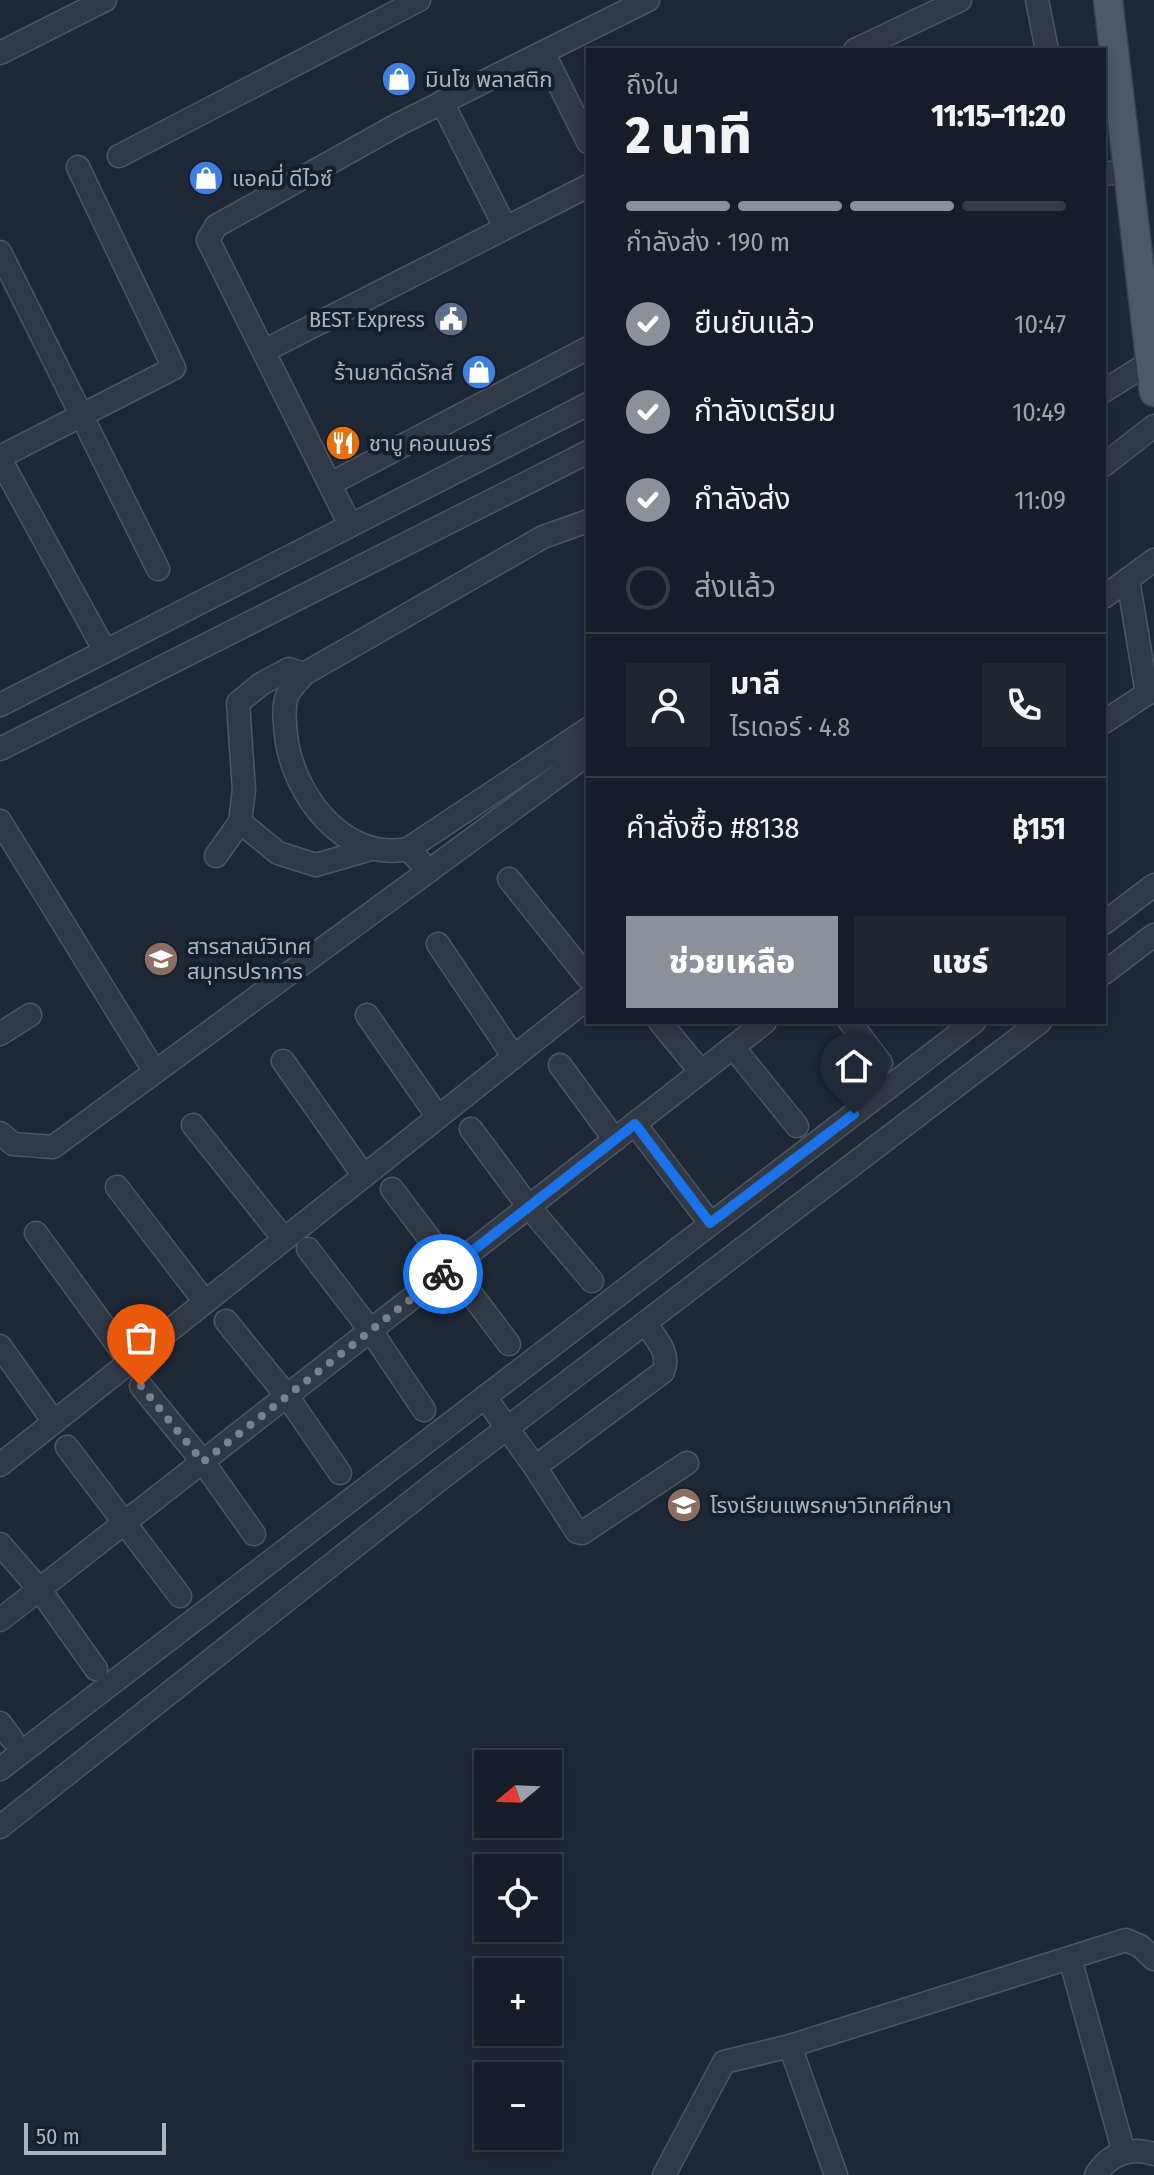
<!DOCTYPE html>
<html lang="th">
<meta charset="utf-8">
<style>
:root{--surface:#161d28;--page:#1f2630;--text:#f1f3f6;--muted:#9ea2a8;--line:#353b45;--accent:#8c9099}
body{margin:0;font-family:"Fira Sans Condensed","Noto Sans Thai",sans-serif;background:var(--page);color:var(--text);height:100vh;display:flex;flex-direction:column;font-size:30px;white-space:nowrap}
*{box-sizing:border-box;margin:0}
p{font-size:26px;color:var(--muted)}
.icon{flex:none;width:44px;height:44px;fill:none;stroke:currentColor;stroke-width:2;stroke-linecap:round;stroke-linejoin:round}
.map{position:relative;flex:1;overflow:hidden}
.side{position:absolute;left:586px;top:48px;width:520px;height:976px;display:flex;flex-direction:column;background:var(--surface);border-radius:0px;box-shadow:0 4px 12px #0003,0 0 0 2px var(--line)}
.side>*{flex:none}
.needle{width:52px;rotate:251deg}
.fabs{position:absolute;left:474px;top:1750px;display:grid;gap:16px}
.fabs a{display:grid;place-items:center;width:88px;height:88px;border-radius:0px;background:var(--surface);box-shadow:0 4px 12px #0003,0 0 0 2px var(--line);font-size:40px}
.scale{position:absolute;left:24px;bottom:20px;width:142px;box-sizing:border-box;padding-left:8px;border:4px solid #aab3c4;border-top:0;font-size:22px;line-height:28px;white-space:nowrap;color:#aab3c4;-webkit-text-stroke:6px #171e2b;paint-order:stroke}
.pin{position:absolute;display:grid;place-items:center;width:68px;height:68px;color:#fff;margin:-82px -34px;border-radius:50% 50% 50% 0;rotate:-45deg;box-shadow:0 0 8px #0007}
.pin .icon{rotate:45deg}
.courier{position:absolute;display:grid;place-items:center;width:80px;height:80px;margin:-40px;border:6px solid #1a73e8;border-radius:50%;background:#fff;color:#222;box-shadow:0 2px 10px #0007}
.head em{font-style:normal;font-weight:800}
.head div{display:flex;flex-direction:column-reverse}
.head{display:flex;align-items:center;justify-content:space-between;height:136px;padding:0 40px}
h1{font-size:52px;font-weight:800;line-height:60px}
.bar{display:grid;grid-template-columns:repeat(4,1fr);gap:12px 8px;align-content:center;height:96px;padding:0 40px}
.bar i{height:10px;border-radius:6px;background:var(--line)}
.bar .selected{background:var(--accent)}
.bar p{grid-column:span 4}
.line{display:flex;align-items:center;gap:20px;padding:0 40px;border-top:2px solid var(--line)}
.line div{flex:1}
.round{display:grid;place-items:center;flex:none;width:84px;height:84px;border-radius:0px;background:var(--page)}
ol{padding:0 40px;list-style:none}
li{display:flex;align-items:center;gap:24px;height:88px}
li p{margin-inline-start:auto}
li .icon{padding:8px;border-radius:50%;background:var(--accent);color:#fff;stroke-width:4}
li:last-child{color:var(--muted)}
li i{width:44px;height:44px;border:4px solid var(--line);border-radius:50%}
.primary-button{display:flex;gap:16px;margin-top:auto;padding:16px 40px}
.primary-button a{flex:1;height:92px;border-radius:0px;background:var(--accent);color:#fff;font-size:32px;font-weight:800;line-height:92px;text-align:center}
.primary-button a+a{background:var(--page);color:var(--text)}
.map>svg:first-child{display:block}
.lines{fill:none;stroke-linecap:round;stroke-linejoin:round}
.minor-casing{stroke:#4e5665;stroke-width:25}
.major-casing{stroke:#3a4250;stroke-width:31}
.minor{stroke:#313946;stroke-width:22}
.major{stroke:#4e5867;stroke-width:28}
.done{stroke:#798292;stroke-width:8;stroke-dasharray:0 14.4}
.route{stroke:#1a73e8;stroke-width:10}
.labels{text-anchor:middle;dominant-baseline:central;stroke-width:8;stroke-linejoin:round;paint-order:stroke}
.poi-label{font-size:22px;fill:#aab3c4;stroke:#171e2b;text-anchor:start}
</style>
<div class="map">
<svg width="1154" height="2175" viewBox="0 0 1154 2175">
<rect width="100%" height="100%" fill="#1d2736"/>
<g class="lines">
<g class="minor-casing">
<g id="minor">
<path d="M 1037,0 L 1047,50"/>
<path d="M 855,50 L 960,0"/>
<path d="M 0,53 L 105,0"/>
<path d="M 544,54 L 588,142"/>
<path d="M 442,102 L 505,227"/>
<path d="M 119,156 L 419,0"/>
<path d="M 1104,174 L 1128,171"/>
<path d="M 0,252 L 158,569"/>
<path d="M 264,351 L 588,186"/>
<path d="M 1104,391 L 1150,362"/>
<path d="M 0,457 L 174,368 L 78,167"/>
<path d="M 0,459 L 105,651"/>
<path d="M 1104,465 L 1154,426"/>
<path d="M 330,484 L 588,348"/>
<path d="M 350,525 L 208,240 L 216,226 L 399,124 L 648,0"/>
<path d="M 1128,579 L 1147,694"/>
<path d="M 1104,597 L 1154,560"/>
<path d="M 0,705 L 588,404"/>
<path d="M 1104,722 L 1154,689"/>
<path d="M 0,749 L 588,452"/>
<path d="M 0,821 L 155,1072"/>
<path d="M 240,822 L 278,853 L 316,865 L 371,849"/>
<path d="M 408,849 L 588,729"/>
<path d="M 216,856 L 240,822 L 244,790 L 238,703 L 261,684 L 289,669 L 304,674"/>
<path d="M 429,871 L 408,849 C 343,862 293,794 286,736 C 285,723 282,706 288,694 C 292,687 299,680 304,674 L 543,537 L 588,521"/>
<path d="M 509,879 L 588,978"/>
<path d="M 1104,923 L 1154,885"/>
<path d="M 438,944 L 514,1057"/>
<path d="M 1104,973 L 1154,935"/>
<path d="M 367,1015 L 438,1117"/>
<path d="M 660,1022 L 701,1072"/>
<path d="M 850,1022 L 881,1063"/>
<path d="M 0,1034 L 30,1015"/>
<path d="M 733,1047 L 797,1126"/>
<path d="M 283,1061 L 364,1176"/>
<path d="M 560,1065 L 615,1140"/>
<path d="M 635,1124 L 710,1223"/>
<path d="M 193,1125 L 284,1239"/>
<path d="M 471,1129 L 529,1207 L 592,1281"/>
<path d="M 0,1133 L 13,1144 L 53,1147 L 588,754"/>
<path d="M 117,1187 L 205,1302"/>
<path d="M 392,1189 L 509,1344"/>
<path d="M 36,1233 L 130,1362"/>
<path d="M 308,1249 L 371,1331 L 424,1410"/>
<path d="M 226,1321 L 287,1396 L 340,1473"/>
<path d="M 645,1323 C 656,1339 671,1353 663,1372 L 535,1467 L 577,1532 L 582,1533 L 687,1463"/>
<path d="M 0,1346 L 54,1422"/>
<path d="M 141,1386 L 203,1462 L 254,1534"/>
<path d="M 485,1397 L 535,1467"/>
<path d="M 67,1447 L 180,1596"/>
<path d="M 0,1465 L 588,998"/>
<path d="M 0,1544 L 40,1590 L 96,1669"/>
<path d="M 0,1620 L 765,1022"/>
<path d="M 0,1723 L 12,1739"/>
<path d="M 0,1769 L 974,1022"/>
<path d="M 0,1827 L 435,1483 L 1040,1022"/>
<path d="M 1070,1958 L 1124,2153"/>
<path d="M 790,2046 L 1126,1940 L 1140,1946 L 1154,1959"/>
<path d="M 664,2175 L 724,2062 L 790,2046 L 836,2175"/>
<path d="M 1096,2175 C 1109,2154 1131,2146 1154,2154"/>
</g>
</g>
<g class="major-casing">
<path id="major" d="M 1108,0 L 1154,392"/>
</g>
<use href="#minor" class="minor"/>
<use href="#major" class="major"/>
</g>
<g class="lines">
<path class="done" d="M 141,1386 L 203,1462 L 443,1274"/>
<path class="route" d="M 443,1274 L 635,1124 L 710,1223 L 854,1114"/>
</g>
<defs>
<g id="shop-disc" transform="scale(1.8)"><circle r="9.5" fill="#3f7fe0" stroke="#171e2b"/><path d="M-5-2.5h2.3a2.7 3.5 0 0 1 5.4 0H5L5.5 6h-11ZM-1.5-2.5h3a1.5 2.3 0 0 0-3 0Z" fill="#fff"/></g>
<g id="civic-disc" transform="scale(1.8)"><circle r="9.5" fill="#5c6f8a" stroke="#171e2b"/><path d="M-.6-6.5H3V-4.5H.6V-3L4-1V1h2V6H-6V1h2V-1L-.6-3ZM-1.2 2.5V6h2.4V2.5Z" fill="#fff"/></g>
<g id="restaurant-disc" transform="scale(1.8)"><circle r="9.5" fill="#e8710a" stroke="#171e2b"/><path d="M-5-6h1v4h1v-4h1v4h1v-4h1v5L-1.5 .5V6h-2V.5L-5-1ZM5-6V6H3V1.5H1.5Q1.5-4 5-6Z" fill="#fff"/></g>
<g id="school-disc" transform="scale(1.8)"><circle r="9.5" fill="#8d6e63" stroke="#171e2b"/><path d="M0-5L7-2L0 1L-7-2ZM-4 1L0 2.5L4 1V4Q0 6-4 4Z" fill="#fff"/></g>
</defs>
<g fill-rule="evenodd">
<use href="#shop-disc" x="399" y="79"/>
<use href="#shop-disc" x="206" y="178"/>
<use href="#civic-disc" x="451" y="319"/>
<use href="#shop-disc" x="479" y="372"/>
<use href="#restaurant-disc" x="343" y="443"/>
<use href="#school-disc" x="161" y="959"/>
<use href="#school-disc" x="684" y="1505"/>
</g>
<g class="labels">
<g class="poi-label">
<text x="425" y="79">มินโซ พลาสติก</text>
<text x="232" y="178">แอคมี่ ดีไวซ์</text>
<text x="425" y="319" text-anchor="end">BEST Express</text>
<text x="453" y="372" text-anchor="end">ร้านยาดีดรักส์</text>
<text x="369" y="443">ชาบู คอนเนอร์</text>
<text x="187" y="946">สารสาสน์วิเทศ<tspan x="187" dy="25">สมุทรปราการ</tspan></text>
<text x="710" y="1505">โรงเรียนแพรกษาวิเทศศึกษา</text>
</g>
</g>
</svg>
<div class="fabs">
<a><svg class="needle" viewBox="-14 -14 28 28"><path d="M0-13l5 13h-10z" fill="#e53935"/><path d="M0 13l5-13h-10z" fill="#9ea2a8"/></svg></a>
<a><svg class="icon" aria-label="locate" viewBox="0 0 24 24"><circle cx="12" cy="12" r="6"/><path d="M12 2v4M12 18v4M2 12h4M18 12h4"/></svg></a>
<a>+</a>
<a>−</a>
</div>
<div class="scale">50 m</div>
<div class="pin" style="left:141px;top:1386px;background:#ea580c"><svg class="icon" aria-label="bag" viewBox="0 0 24 24"><path d="M5 8h14l-1 12H6zM9 8a3 3 0 0 1 6 0"/></svg></div>
<div class="pin" style="left:854px;top:1114px;background:#1f2937"><svg class="icon" aria-label="home" viewBox="0 0 24 24"><path d="M3 11l9-7 9 7M6 9v11h12V9"/></svg></div>
<div class="courier" style="left:443px;top:1274px"><svg class="icon" aria-label="bike" viewBox="0 0 24 24"><circle cx="6" cy="16" r="4"/><circle cx="18" cy="16" r="4"/><path d="M6 16l4-8h5l3 8M10 8l3 8H6M13 5h3"/></svg></div>
<section class="side">
<div class="head"><div><h1>2 นาที</h1><p>ถึงใน</p></div><em>11:15–11:20</em></div>
<div class="bar"><i class="selected"></i><i class="selected"></i><i class="selected"></i><i></i><p>กำลังส่ง · 190 m</p></div>
<ol>
<li><svg class="icon" aria-label="check" viewBox="0 0 24 24"><path d="M5 12l5 5 9-10"/></svg>ยืนยันแล้ว<p>10:47</p></li>
<li><svg class="icon" aria-label="check" viewBox="0 0 24 24"><path d="M5 12l5 5 9-10"/></svg>กำลังเตรียม<p>10:49</p></li>
<li><svg class="icon" aria-label="check" viewBox="0 0 24 24"><path d="M5 12l5 5 9-10"/></svg>กำลังส่ง<p>11:09</p></li>
<li><i></i>ส่งแล้ว</li>
</ol>
<div class="line" style="height:144px"><a class="round"><svg class="icon" aria-label="person" viewBox="0 0 24 24"><circle cx="12" cy="8" r="4"/><path d="M4 21q1-7 8-7t8 7"/></svg></a><div><b>มาลี</b><p>ไรเดอร์ · 4.8</p></div><a class="round"><svg class="icon" aria-label="phone" viewBox="0 0 24 24"><path d="M5 4h4l2 5-3 2q2 4 5 5l2-3 5 2v4C11 20 4 13 5 4z"/></svg></a></div>
<div class="line" style="height:104px"><div>คำสั่งซื้อ #8138</div><b>฿151</b></div>
<div class="primary-button"><a>ช่วยเหลือ</a><a>แชร์</a></div>
</section>
</div>
